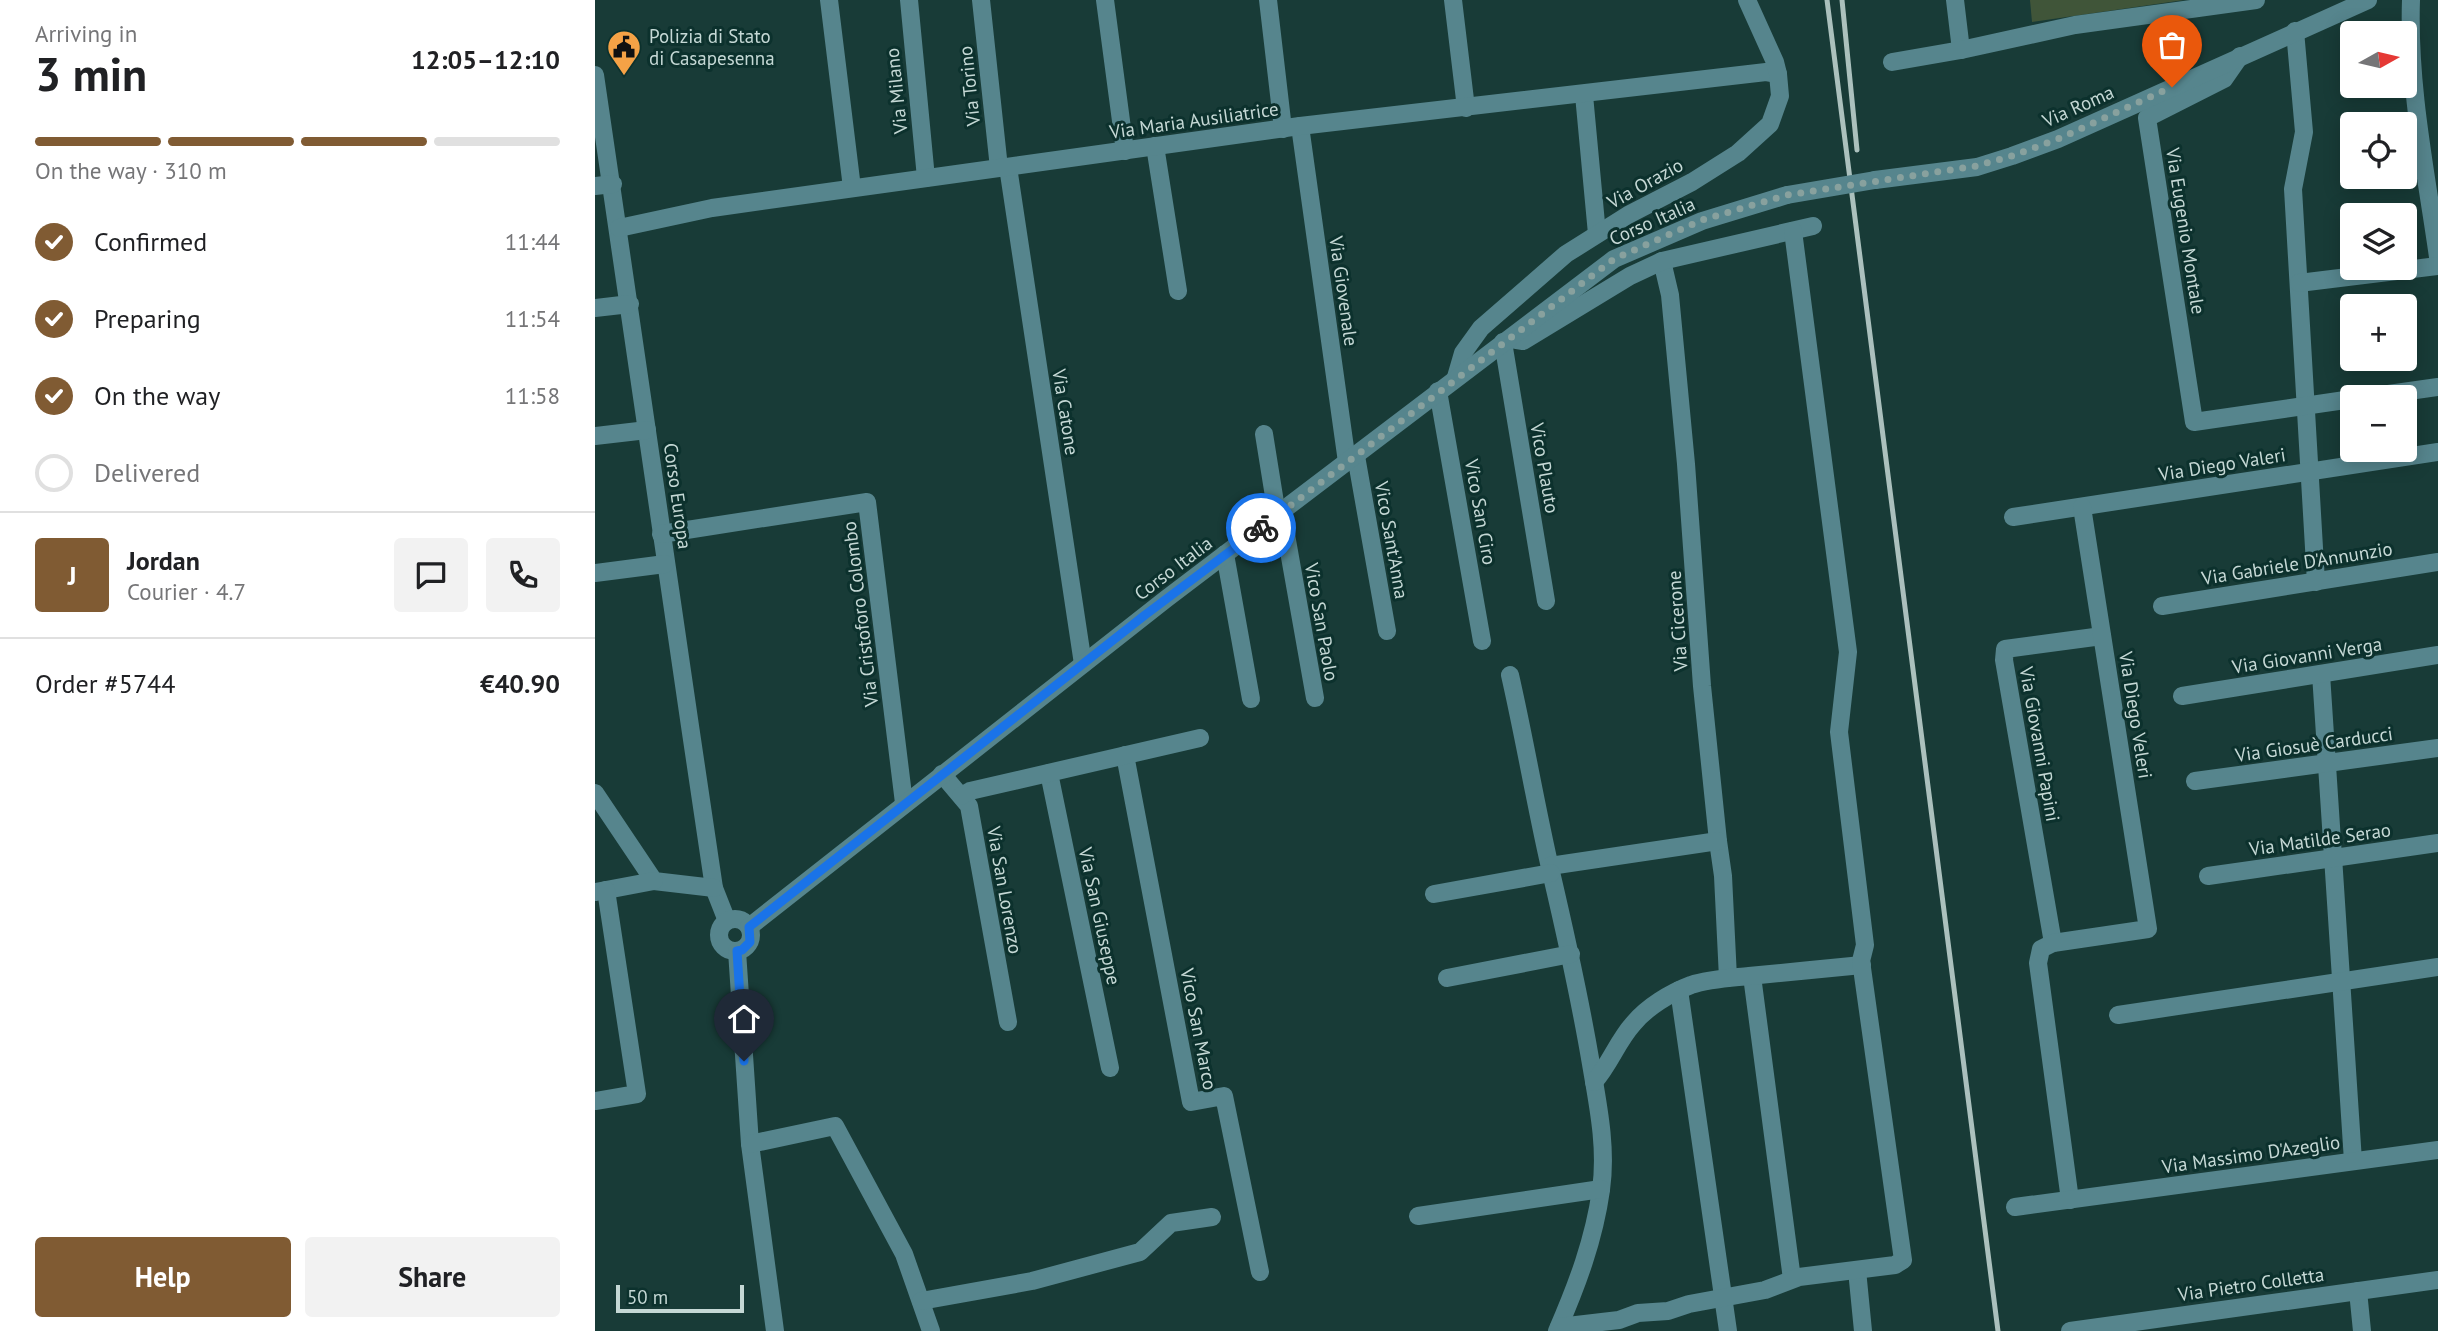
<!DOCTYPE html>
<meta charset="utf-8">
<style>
:root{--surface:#fff;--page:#f2f2f2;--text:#202124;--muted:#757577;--line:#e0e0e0;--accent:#805b33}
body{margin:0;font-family:"PT Sans",sans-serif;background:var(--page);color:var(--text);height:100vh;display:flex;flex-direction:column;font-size:26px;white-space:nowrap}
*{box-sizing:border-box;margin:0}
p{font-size:23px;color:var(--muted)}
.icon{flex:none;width:38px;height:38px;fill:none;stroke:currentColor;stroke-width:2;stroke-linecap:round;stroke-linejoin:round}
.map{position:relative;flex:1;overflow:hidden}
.drawer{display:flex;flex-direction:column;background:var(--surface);width:595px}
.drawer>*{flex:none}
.needle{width:46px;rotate:82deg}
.tools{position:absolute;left:1745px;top:21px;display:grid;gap:14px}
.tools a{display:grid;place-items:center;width:77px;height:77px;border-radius:7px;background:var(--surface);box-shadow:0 4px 18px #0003;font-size:35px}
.scale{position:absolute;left:21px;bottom:18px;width:128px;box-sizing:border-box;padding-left:7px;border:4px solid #c5d8d5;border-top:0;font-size:19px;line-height:24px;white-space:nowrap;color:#c5d8d5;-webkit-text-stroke:5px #0c312d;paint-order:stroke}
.pin{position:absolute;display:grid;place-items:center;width:60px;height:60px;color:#fff;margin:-72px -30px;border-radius:50% 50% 50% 0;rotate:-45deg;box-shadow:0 0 7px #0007}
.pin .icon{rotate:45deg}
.courier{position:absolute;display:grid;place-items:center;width:70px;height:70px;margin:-35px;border:5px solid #1a73e8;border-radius:50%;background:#fff;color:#222;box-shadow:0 2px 9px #0007}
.summary em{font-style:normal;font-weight:700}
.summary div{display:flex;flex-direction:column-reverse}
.summary{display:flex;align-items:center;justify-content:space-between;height:119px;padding:0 35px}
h1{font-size:46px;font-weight:700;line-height:52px}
.bar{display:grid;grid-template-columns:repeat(4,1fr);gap:10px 7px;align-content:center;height:84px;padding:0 35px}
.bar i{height:9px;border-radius:5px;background:var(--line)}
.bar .on{background:var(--accent)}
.bar p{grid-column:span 4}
.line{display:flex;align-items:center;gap:18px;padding:0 35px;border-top:2px solid var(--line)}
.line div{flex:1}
.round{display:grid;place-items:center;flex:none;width:74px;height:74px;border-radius:7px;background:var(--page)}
ol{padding:0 35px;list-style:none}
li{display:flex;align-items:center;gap:21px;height:77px}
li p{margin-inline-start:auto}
li .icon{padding:7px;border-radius:50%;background:var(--accent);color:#fff;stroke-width:4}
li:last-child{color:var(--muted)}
li i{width:38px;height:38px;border:4px solid var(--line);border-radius:50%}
.action{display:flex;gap:14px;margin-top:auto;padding:14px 35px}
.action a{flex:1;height:80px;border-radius:7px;background:var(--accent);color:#fff;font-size:28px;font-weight:700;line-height:80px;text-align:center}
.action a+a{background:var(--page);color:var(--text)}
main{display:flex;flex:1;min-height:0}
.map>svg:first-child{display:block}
.green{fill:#405539}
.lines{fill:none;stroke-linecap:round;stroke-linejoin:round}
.minor{stroke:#56858d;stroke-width:18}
.rail{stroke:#abc0bd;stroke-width:5}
.minor-bridge{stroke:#56858d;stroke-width:18}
.done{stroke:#88a19e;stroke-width:7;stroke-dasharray:0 12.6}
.route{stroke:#1a73e8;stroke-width:9}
.labels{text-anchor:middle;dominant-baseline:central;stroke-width:6;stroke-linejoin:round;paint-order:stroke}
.poi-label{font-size:19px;fill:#c5d8d5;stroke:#0c312d;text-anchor:start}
.street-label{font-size:19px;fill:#c5d8d5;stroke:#0c312d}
</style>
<main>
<section class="drawer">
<div class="summary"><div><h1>3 min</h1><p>Arriving in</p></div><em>12:05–12:10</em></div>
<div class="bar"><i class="on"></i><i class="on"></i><i class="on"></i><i></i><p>On the way · 310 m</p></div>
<ol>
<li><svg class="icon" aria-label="check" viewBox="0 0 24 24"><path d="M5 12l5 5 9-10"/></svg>Confirmed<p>11:44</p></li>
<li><svg class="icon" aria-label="check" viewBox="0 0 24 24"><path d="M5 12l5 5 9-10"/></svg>Preparing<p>11:54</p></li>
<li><svg class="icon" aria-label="check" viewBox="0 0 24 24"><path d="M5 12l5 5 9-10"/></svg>On the way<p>11:58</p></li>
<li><i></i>Delivered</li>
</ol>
<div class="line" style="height:126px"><b class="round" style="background:var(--accent);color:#fff">J</b><div><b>Jordan</b><p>Courier · 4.7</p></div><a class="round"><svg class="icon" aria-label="chat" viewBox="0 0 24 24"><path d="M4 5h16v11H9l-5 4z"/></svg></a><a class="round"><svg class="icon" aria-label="phone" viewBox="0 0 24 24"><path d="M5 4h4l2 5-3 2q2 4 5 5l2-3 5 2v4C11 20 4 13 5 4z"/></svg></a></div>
<div class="line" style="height:91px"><div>Order #5744</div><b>€40.90</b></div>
<div class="action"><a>Help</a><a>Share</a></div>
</section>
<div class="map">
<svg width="1843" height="1331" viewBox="0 0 1843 1331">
<rect width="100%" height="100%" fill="#183b37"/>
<path class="green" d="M 1435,0 L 1589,0 L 1437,22 Z"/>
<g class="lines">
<g class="minor">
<path d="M 234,0 L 257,188"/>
<path d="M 314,0 L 331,178"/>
<path d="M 386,0 L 404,168"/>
<path d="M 510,0 L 530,151"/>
<path d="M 673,0 L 688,129"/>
<path d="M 858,0 L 871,108"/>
<path d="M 1360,0 L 1366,50"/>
<path d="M 1816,0 C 1813,86 1831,172 1843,257"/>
<path d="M 1700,31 L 1709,132 L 1698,189 L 1721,582"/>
<path d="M 1645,56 L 1629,79 L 1552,118 L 1599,422 L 1757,399"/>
<path d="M 1297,62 L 1366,50 L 1480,25 L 1661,0"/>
<path d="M 0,75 C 42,345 78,617 119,888 L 132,921"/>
<path d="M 989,95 L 1002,234"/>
<path d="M 705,126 L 752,462"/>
<path d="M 560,146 L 583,291"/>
<path d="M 413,167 L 488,664"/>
<path d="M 1280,180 L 1382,167 L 1417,156 L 1463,139 L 1773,0"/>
<path d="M 0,186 L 18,184"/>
<path d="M 24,228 L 117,208 L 705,126 L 1171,72 L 1183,74"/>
<path d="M 1067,261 L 1075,295 L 1091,464 L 1107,686 L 1123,841 L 1128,876 L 1133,978"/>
<path d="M 1704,283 L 1843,266"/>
<path d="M 0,308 L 35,304"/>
<path d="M 916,339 L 928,341 L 1035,276 L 1067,261 L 1218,226"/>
<path d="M 908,342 L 951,601"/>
<path d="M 861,377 L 868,353 L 886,328 L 971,254 L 1033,215 L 1097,182 L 1143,153 L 1175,124 L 1185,96 L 1183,74 L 1180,62 L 1152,0"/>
<path d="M 843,391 L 887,641"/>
<path d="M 1772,397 L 1843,387"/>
<path d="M 669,434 L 682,515"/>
<path d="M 0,436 L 52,430"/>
<path d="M 761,456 L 792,631"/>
<path d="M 687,512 L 720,698"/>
<path d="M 1418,517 L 1843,452"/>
<path d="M 66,534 L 272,502 L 309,803"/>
<path d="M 630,554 L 656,699"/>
<path d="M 0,573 L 70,564"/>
<path d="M 1567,606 L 1843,562"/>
<path d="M 1726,674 L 1758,1161"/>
<path d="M 915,675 C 930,741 941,807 956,872 C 971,936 985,999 996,1064 C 1003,1105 1012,1148 1006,1190 C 999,1240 982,1285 962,1331"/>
<path d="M 1587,696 L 1843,655"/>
<path d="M 530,755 L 596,1102 L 629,1096 L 665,1272"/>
<path d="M 454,773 L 515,1068"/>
<path d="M 347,774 L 374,806 L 413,1022"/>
<path d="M 1600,781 L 1843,748"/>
<path d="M 0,793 L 59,881 L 119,888"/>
<path d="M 366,796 L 375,791 L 605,738"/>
<path d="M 955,866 L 1123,841"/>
<path d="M 1613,876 L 1843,843"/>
<path d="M 1,892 L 59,881"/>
<path d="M 839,894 L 956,873"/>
<circle cx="140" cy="935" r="16"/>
<path d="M 154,927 L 571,599 L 1019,259 L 1107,221 L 1192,195"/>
<path d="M 1458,943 L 1409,660 L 1410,649 L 1507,636"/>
<path d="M 142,951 L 155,1144 L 180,1331"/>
<path d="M 1157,976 L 1197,1279"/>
<path d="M 852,978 L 976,954"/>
<path d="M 1084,990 L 1133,1331"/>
<path d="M 1523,1015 L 1843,967"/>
<path d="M 999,1082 C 1015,1064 1022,1042 1038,1024 C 1052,1007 1075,993 1096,985 C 1114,979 1135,978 1154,976 C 1192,972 1229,969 1267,965"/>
<path d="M 0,1101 L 42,1094 L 11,890"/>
<path d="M 155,1144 L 240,1126 L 309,1254 L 336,1331"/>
<path d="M 1475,1200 L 1443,963 L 1446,949 L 1458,943 L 1553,929 L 1487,507"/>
<path d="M 1420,1207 L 1843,1150"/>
<path d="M 823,1216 L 1006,1189"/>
<path d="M 1262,1270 L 1268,1331"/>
<path d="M 1763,1291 L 1767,1331"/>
<path d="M 326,1301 L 437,1281 L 545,1252 L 576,1223 L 617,1217"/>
<path d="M 964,1327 L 1024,1320 L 1043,1313 L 1073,1311 L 1094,1304 L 1170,1290 L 1204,1277 L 1300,1265 L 1308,1260 L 1266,961 L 1270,945 L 1244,732 L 1253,652 L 1198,231"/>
<path d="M 1475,1331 L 1843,1280"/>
</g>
<g class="rail">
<path d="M 1232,0 L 1403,1331"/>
<path d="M 1247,0 L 1262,150"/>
</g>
<path class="minor-bridge" d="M 1192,195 L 1280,180"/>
</g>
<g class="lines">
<path class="done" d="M 666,528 L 1019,259 L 1107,220 L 1192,195 L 1381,166 L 1417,156 L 1463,139 L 1577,87"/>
<path class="route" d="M 149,1061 L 142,951 L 147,950 L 155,942 L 154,927 L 550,615 L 666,528"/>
</g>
<defs>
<g id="civic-pin" transform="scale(1.75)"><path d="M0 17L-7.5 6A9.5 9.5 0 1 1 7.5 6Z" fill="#f5a246" stroke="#0c312d"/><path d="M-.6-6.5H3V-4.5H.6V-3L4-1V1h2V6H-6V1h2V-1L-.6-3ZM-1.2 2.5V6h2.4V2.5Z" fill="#111"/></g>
</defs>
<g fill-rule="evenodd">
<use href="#civic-pin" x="29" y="47"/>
</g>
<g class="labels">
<g class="poi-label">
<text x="54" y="36">Polizia di Stato<tspan x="54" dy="22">di Casapesenna</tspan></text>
</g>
<g class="street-label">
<text transform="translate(374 86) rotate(-96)">Via Torino</text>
<text transform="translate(301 91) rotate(-96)">Via Milano</text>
<text transform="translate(1483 106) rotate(-24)">Via Roma</text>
<text transform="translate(599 120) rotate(-8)">Via Maria Ausiliatrice</text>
<text transform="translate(1050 183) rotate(-29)">Via Orazio</text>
<text transform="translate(1057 221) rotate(-24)">Corso Italia</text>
<text transform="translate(1591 231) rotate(81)">Via Eugenio Montale</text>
<text transform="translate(749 291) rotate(82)">Via Giovenale</text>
<text transform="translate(471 412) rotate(81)">Via Catone</text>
<text transform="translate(1627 464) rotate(-9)">Via Diego Valeri</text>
<text transform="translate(950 468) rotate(80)">Vico Plauto</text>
<text transform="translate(83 496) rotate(82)">Corso Europa</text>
<text transform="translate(886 512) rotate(80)">Vico San Ciro</text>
<text transform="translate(797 540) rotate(80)">Vico Sant'Anna</text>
<text transform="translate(1702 563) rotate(-9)">Via Gabriele D'Annunzio</text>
<text transform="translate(578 568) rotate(-37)">Corso Italia</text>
<text transform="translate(265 614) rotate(-97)">Via Cristoforo Colombo</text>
<text transform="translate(1082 621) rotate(-94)">Via Cicerone</text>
<text transform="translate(727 622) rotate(80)">Vico San Paolo</text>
<text transform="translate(1712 655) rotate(-9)">Via Giovanni Verga</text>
<text transform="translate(1541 715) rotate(81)">Via Diego Veleri</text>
<text transform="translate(1445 744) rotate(80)">Via Giovanni Papini</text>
<text transform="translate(1719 744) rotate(-8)">Via Giosuè Carducci</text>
<text transform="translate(1725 839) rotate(-8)">Via Matilde Serao</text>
<text transform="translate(410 890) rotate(80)">Via San Lorenzo</text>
<text transform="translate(505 916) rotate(78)">Via San Giuseppe</text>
<text transform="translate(604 1029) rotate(79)">Vico San Marco</text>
<text transform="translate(1656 1154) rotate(-8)">Via Massimo D'Azeglio</text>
<text transform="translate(1656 1284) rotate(-8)">Via Pietro Colletta</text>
</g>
</g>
</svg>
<div class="tools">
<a><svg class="needle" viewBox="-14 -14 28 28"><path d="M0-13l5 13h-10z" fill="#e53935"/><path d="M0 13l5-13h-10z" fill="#757577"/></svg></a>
<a><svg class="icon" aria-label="locate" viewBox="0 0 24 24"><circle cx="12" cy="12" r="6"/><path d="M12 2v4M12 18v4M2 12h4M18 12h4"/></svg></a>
<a><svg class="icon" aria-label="layers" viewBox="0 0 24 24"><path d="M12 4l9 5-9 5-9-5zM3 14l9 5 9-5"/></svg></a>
<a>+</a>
<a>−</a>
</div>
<div class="scale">50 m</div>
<div class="pin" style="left:1577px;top:87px;background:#ea580c"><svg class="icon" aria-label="bag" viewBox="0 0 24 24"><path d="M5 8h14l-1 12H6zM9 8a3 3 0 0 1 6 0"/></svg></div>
<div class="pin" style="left:149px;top:1061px;background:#1f2937"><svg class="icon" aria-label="home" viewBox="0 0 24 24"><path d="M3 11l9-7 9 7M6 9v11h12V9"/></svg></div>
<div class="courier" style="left:666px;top:528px"><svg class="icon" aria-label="bike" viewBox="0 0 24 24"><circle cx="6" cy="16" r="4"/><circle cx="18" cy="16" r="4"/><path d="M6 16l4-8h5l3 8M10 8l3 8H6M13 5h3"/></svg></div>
</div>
</main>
